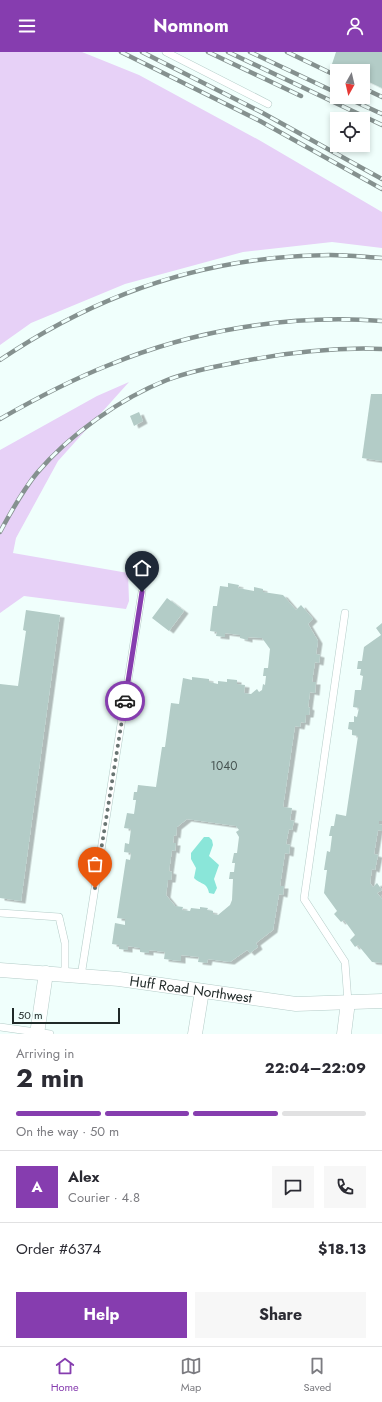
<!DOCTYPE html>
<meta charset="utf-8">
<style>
:root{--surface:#fff;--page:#f7f7f7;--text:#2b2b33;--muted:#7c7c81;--line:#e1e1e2;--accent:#863daf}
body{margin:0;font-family:Jost,sans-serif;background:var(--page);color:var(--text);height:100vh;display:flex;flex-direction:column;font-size:15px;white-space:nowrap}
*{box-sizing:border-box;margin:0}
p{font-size:13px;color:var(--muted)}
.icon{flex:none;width:22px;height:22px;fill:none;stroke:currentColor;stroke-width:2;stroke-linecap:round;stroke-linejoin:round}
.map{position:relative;height:982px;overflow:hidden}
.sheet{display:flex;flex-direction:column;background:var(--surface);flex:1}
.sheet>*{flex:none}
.needle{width:26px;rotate:188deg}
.tools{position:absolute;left:330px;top:12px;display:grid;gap:8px}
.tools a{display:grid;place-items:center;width:40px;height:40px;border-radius:0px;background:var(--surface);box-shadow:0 2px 6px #0003;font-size:20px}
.scale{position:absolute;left:12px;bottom:10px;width:108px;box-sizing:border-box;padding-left:4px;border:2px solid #202928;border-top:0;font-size:11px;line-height:14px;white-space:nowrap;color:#202928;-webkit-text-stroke:3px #f0fffc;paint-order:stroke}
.pin{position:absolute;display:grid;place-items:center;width:34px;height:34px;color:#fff;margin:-41px -17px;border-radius:50% 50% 50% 0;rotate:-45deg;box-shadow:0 0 4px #0007}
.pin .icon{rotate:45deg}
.courier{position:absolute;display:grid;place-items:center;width:40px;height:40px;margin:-20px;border:3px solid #863daf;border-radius:50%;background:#fff;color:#222;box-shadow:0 1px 5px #0007}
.overview em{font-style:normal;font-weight:700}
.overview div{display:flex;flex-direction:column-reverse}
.overview{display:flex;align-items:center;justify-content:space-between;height:68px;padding:0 16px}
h1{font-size:26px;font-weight:700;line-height:30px}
.bar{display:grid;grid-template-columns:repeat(4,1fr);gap:6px 4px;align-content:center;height:48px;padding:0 16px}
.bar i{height:5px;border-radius:3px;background:var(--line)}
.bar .on{background:var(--accent)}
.bar p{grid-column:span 4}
.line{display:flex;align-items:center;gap:10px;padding:0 16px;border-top:1px solid var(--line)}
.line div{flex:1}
.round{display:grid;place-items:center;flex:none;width:42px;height:42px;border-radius:0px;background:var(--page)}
.primary-button{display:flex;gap:8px;margin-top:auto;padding:8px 16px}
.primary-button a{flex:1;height:46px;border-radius:0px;background:var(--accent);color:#fff;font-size:16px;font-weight:700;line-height:46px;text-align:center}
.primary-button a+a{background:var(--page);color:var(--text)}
header{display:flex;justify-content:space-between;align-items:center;height:52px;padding:0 16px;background:var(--accent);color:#fff;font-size:18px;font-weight:700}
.tabs{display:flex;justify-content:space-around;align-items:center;height:56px;border-top:1px solid var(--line);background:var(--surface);font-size:11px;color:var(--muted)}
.tabs a{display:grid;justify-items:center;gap:2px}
.tabs .on{color:var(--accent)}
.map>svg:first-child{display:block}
.green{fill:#e7d1f7}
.water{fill:#8ae6d9}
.building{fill:#b3ccc7;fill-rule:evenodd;filter:url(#shadow)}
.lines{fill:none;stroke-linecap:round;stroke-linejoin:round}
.service-casing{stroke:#b4ccc8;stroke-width:8}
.minor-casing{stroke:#b4ccc8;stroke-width:15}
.service{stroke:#fff;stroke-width:7}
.minor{stroke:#fff;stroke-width:14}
.rail-casing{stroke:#85918f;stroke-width:4.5}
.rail{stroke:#f0fffc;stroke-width:3;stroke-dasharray:9;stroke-linecap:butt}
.done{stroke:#697472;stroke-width:4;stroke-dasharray:0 7.2}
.route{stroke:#863daf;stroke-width:5}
.labels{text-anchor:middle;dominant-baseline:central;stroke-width:4;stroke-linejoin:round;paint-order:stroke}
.number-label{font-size:12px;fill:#455250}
.street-label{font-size:14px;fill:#202928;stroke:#f0fffc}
</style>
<header><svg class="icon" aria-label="menu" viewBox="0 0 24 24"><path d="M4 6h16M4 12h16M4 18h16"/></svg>Nomnom<svg class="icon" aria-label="person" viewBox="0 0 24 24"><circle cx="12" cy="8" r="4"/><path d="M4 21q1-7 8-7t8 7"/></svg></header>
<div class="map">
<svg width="382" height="982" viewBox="0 0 382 982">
<defs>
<filter id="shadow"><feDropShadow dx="4.5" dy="2.5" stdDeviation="0" flood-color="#0004"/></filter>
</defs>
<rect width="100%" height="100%" fill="#f0fffc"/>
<g class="green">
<path d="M 0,0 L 82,0 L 139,23 L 259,88 L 382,160 L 382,196 L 332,190 L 243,200 L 125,232 L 31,271 L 0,293 Z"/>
<path d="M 129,330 L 58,409 L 16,486 L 13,501 L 128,521 L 129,549 L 126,557 L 24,544 L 0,561 L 0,398 L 97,344 Z"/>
</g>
<path class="water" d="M 204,785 L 209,785 L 212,788 L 213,793 L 209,804 L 219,813 L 214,827 L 217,836 L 214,842 L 209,841 C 207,830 201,833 194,826 L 196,816 L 191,807 L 191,801 Z"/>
<g class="building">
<path d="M 336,0 L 382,0 L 382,36 L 363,27 L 363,19 L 347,19 L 332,12 Z"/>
<path d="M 371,342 L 382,342 L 382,409 L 362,406 Z"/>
<path d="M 139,360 L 143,369 L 134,374 L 130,364 Z"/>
<path d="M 228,531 L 239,533 L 238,536 L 254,539 L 254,535 L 263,537 L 263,540 L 283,543 L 296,558 L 301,553 L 313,567 L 308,572 L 318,589 L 316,602 L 320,603 L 319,611 L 315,610 L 312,630 L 316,630 L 315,641 L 310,640 L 308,655 L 310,656 L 309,663 L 306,663 L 305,671 L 301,670 L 300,675 L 295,674 L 283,755 L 292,756 L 290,768 L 294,769 L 292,778 L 289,777 L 286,792 L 290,793 L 289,802 L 285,801 L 280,834 L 284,834 L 283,843 L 279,842 L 273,878 L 256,891 L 258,895 L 250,901 L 247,898 L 230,910 L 208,907 L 207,911 L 198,910 L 199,905 L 181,903 L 181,909 L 164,907 L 165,900 L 149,898 L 149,901 L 140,900 L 140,896 L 128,894 L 128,898 L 119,897 L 119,893 L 112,892 L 115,871 L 125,873 L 125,867 L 117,866 L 126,807 L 130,808 L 131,801 L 124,800 L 125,791 L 129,792 L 131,777 L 124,776 L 127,761 L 134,762 L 136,748 L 133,748 L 134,740 L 137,740 L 138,733 L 156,735 L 162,695 L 165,695 L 171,651 L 179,652 L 183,626 L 192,628 L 192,625 L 209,627 L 209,630 L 218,632 L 218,629 L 227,630 L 227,627 L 237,628 L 237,632 L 245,633 L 244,641 L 251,642 L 257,637 L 259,640 L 262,638 L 263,632 L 265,633 L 266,624 L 263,624 L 264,616 L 268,616 L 270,597 L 262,586 L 248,585 L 248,588 L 240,586 L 240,583 L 225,581 L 225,585 L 216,584 L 217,580 L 210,579 L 213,554 L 217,554 L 220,534 L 228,535 ZM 187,767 L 236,774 L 239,778 L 236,780 L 239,785 L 237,801 L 234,801 L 232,811 L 235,811 L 234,820 L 230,820 L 229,827 L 233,827 L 232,848 L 230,853 L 218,863 L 213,862 L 213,859 L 207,858 L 208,856 L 200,855 L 200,857 L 191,856 L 190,859 L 182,858 L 183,855 L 175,854 L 166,843 L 168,828 L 171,828 L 172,820 L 169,819 L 172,798 L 175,799 L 176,791 L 173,791 L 174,783 L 176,784 L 177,775 Z"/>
<path d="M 167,546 L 184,559 L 169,579 L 152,566 Z"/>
<path d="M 26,558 L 60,563 L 21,849 L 0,846 L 0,632 L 18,634 L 26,579 L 23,578 Z"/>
<path d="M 382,571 L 382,769 L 379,769 L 379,772 L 382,773 L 382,779 L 378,778 L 374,802 L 378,803 L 375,818 L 372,817 L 370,831 L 373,835 L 377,831 L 382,838 L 377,841 L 382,847 L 382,911 L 372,910 L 358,893 L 355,895 L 350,888 L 355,883 L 344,868 L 341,870 L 334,862 L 337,859 L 324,841 L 327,818 L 324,818 L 327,799 L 330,800 L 332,784 L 329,784 L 331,774 L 334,774 L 336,762 L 346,764 L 358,684 L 352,683 L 352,678 L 348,677 L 349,670 L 354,670 L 354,664 L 357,665 L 359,656 L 353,655 L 355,638 L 361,638 L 363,624 L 360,623 L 361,617 L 357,617 L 358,609 L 362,609 L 364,595 L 381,583 L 376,576 Z"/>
</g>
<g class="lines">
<g class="service-casing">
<g id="service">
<path d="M 166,0 L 268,52"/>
<path d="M 345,561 L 304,847 L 345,910 L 348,950"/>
<path d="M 0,861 L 59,865 L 65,891 L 65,922"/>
<path d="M 81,924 L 142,540"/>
<path d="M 0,975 L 50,982"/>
</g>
</g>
<g class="minor-casing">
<g id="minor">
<path id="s1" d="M 0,918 L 119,927 L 296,952 L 382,949"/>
<path d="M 37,982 L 46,921"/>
<path d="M 195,982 L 202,939"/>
<path d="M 344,982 L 348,950"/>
</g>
</g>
<use href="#service" class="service"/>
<use href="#minor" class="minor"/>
<g class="rail-casing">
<g id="rail">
<path d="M 121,0 L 260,69 L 382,137"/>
<path d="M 142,0 L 261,60 L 382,127"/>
<path d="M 208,0 L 301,44"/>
<path d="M 228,0 L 382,73"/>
<path d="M 250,0 L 337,41"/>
<path d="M 287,0 L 337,24"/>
<path d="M 363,36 L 382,45"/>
<path d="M 345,45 L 382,62"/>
<path d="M 0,308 C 100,240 208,204 330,203 C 348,203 365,205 382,206"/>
<path d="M 0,367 C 35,347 71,328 109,313 C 194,278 290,262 382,269"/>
<path d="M 0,480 C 11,460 22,439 37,421 C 69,383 121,346 167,328 C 188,320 212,315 234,311 C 283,301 333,295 382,297"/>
</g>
</g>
<use href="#rail" class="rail"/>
</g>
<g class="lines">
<path class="done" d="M 95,836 L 125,649"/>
<path class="route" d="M 125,649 L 142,540"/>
</g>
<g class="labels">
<g class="number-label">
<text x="224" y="714">1040</text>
</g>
<g class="street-label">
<text stroke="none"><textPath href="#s1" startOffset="192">Huff Road Northwest</textPath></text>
</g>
</g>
</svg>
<div class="tools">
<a><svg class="needle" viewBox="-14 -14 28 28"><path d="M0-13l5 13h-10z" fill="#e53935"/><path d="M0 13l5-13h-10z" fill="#7c7c81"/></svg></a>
<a><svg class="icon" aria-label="locate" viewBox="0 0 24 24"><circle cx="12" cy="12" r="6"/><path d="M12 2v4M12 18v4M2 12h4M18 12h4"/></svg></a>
</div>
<div class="scale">50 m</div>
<div class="pin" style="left:95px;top:836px;background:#ea580c"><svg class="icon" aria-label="bag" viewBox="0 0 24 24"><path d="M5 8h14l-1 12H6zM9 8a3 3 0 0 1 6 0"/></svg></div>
<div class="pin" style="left:142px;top:540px;background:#1f2937"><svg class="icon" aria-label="home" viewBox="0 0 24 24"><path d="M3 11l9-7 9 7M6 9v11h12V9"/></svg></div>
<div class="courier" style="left:125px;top:649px"><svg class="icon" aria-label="car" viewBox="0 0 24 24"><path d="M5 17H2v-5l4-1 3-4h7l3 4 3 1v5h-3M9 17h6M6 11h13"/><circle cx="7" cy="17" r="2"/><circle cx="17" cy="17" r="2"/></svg></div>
</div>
<section class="sheet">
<div class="overview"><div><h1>2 min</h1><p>Arriving in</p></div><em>22:04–22:09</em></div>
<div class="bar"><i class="on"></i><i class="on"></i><i class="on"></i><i></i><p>On the way · 50 m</p></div>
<div class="line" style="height:72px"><b class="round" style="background:var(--accent);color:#fff">A</b><div><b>Alex</b><p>Courier · 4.8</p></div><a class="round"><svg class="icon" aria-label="chat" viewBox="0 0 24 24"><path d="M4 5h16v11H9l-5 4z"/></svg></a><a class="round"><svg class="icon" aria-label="phone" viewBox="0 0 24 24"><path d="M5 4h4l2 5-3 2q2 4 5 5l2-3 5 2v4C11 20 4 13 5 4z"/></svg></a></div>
<div class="line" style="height:52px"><div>Order #6374</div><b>$18.13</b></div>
<div class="primary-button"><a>Help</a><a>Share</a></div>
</section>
<nav class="tabs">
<a class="on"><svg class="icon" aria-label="home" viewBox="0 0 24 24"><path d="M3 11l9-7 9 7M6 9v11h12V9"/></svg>Home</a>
<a><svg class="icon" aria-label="map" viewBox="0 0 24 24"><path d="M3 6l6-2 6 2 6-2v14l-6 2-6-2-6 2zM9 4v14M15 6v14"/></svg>Map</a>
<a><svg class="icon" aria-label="saved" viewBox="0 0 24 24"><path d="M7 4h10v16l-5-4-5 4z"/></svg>Saved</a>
</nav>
